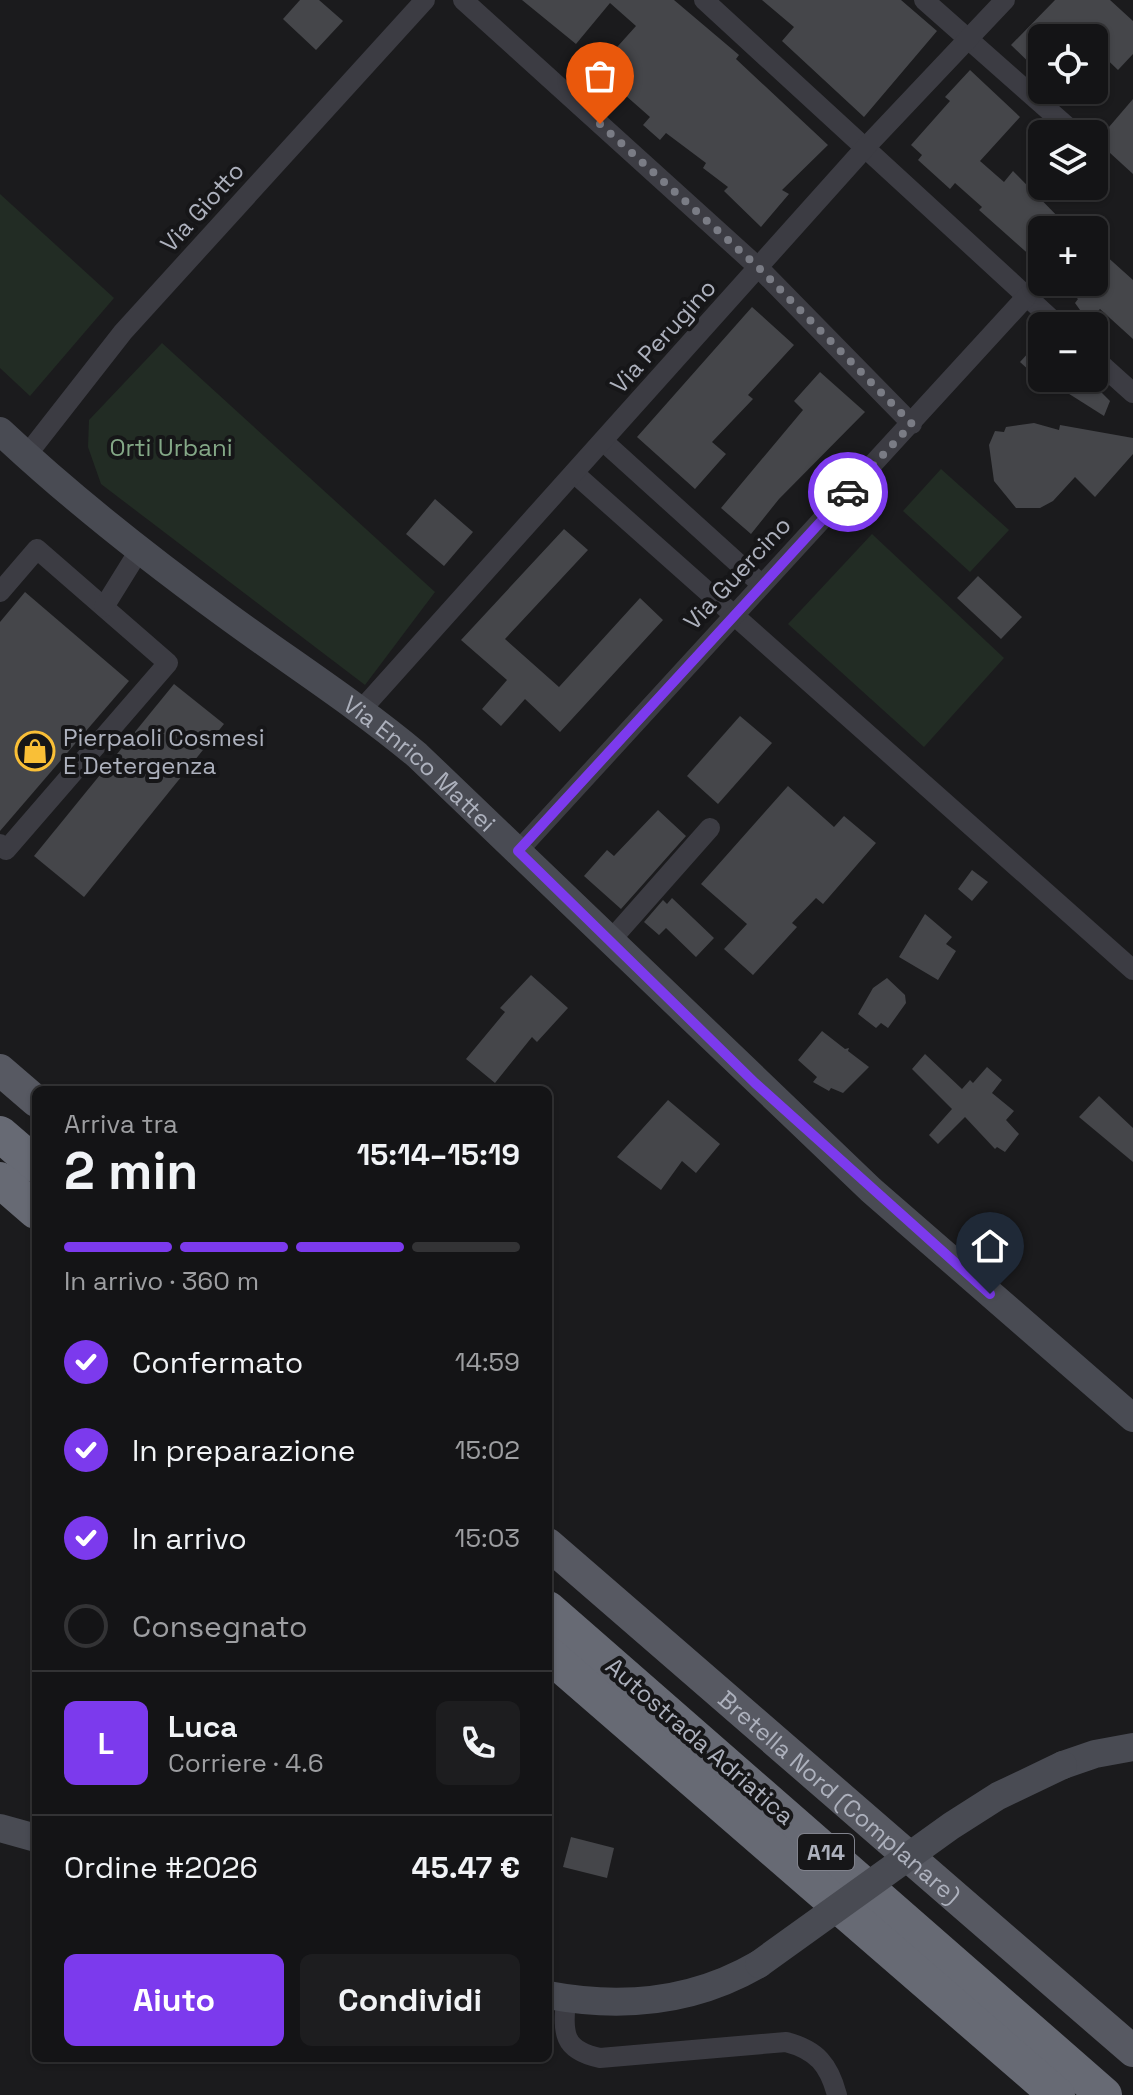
<!DOCTYPE html>
<html lang="it">
<meta charset="utf-8">
<style>
:root{--surface:#141416;--page:#1d1d1f;--text:#f1f3f6;--muted:#9d9ea1;--line:#333335;--accent:#7c3aed}
body{margin:0;font-family:"Space Grotesk",sans-serif;background:var(--page);color:var(--text);height:100vh;display:flex;flex-direction:column;font-size:30px;white-space:nowrap}
*{box-sizing:border-box;margin:0}
p{font-size:26px;color:var(--muted)}
.icon{flex:none;width:44px;height:44px;fill:none;stroke:currentColor;stroke-width:2;stroke-linecap:round;stroke-linejoin:round}
.map{position:relative;flex:1;overflow:hidden}
.drawer{position:absolute;left:32px;top:1086px;width:520px;height:976px;display:flex;flex-direction:column;background:var(--surface);border-radius:12px;box-shadow:0 2px 6px #0004,0 0 0 2px var(--line)}
.drawer>*{flex:none}
.buttons{position:absolute;left:1028px;top:24px;display:grid;gap:16px}
.buttons a{display:grid;place-items:center;width:80px;height:80px;border-radius:12px;background:var(--surface);box-shadow:0 2px 6px #0004,0 0 0 2px var(--line);font-size:40px}
.pin{position:absolute;display:grid;place-items:center;width:68px;height:68px;color:#fff;margin:-82px -34px;border-radius:50% 50% 50% 0;rotate:-45deg;box-shadow:0 0 8px #0007}
.pin .icon{rotate:45deg}
.courier{position:absolute;display:grid;place-items:center;width:80px;height:80px;margin:-40px;border:6px solid #7c3aed;border-radius:50%;background:#fff;color:#222;box-shadow:0 2px 10px #0007}
.overview em{font-style:normal;font-weight:600}
.overview div{display:flex;flex-direction:column-reverse}
.overview{display:flex;align-items:center;justify-content:space-between;height:136px;padding:0 32px}
h1{font-size:52px;font-weight:600;line-height:60px}
.bar{display:grid;grid-template-columns:repeat(4,1fr);gap:12px 8px;align-content:center;height:96px;padding:0 32px}
.bar i{height:10px;border-radius:6px;background:var(--line)}
.bar .active{background:var(--accent)}
.bar p{grid-column:span 4}
.line{display:flex;align-items:center;gap:20px;padding:0 32px;border-top:2px solid var(--line)}
.line div{flex:1}
.round{display:grid;place-items:center;flex:none;width:84px;height:84px;border-radius:12px;background:var(--page)}
ol{padding:0 32px;list-style:none}
li{display:flex;align-items:center;gap:24px;height:88px}
li p{margin-inline-start:auto}
li .icon{padding:8px;border-radius:50%;background:var(--accent);color:#fff;stroke-width:4}
li:last-child{color:var(--muted)}
li i{width:44px;height:44px;border:4px solid var(--line);border-radius:50%}
.button{display:flex;gap:16px;margin-top:auto;padding:16px 32px}
.button a{flex:1;height:92px;border-radius:12px;background:var(--accent);color:#fff;font-size:32px;font-weight:600;line-height:92px;text-align:center}
.button a+a{background:var(--page);color:var(--text)}
.map>svg:first-child{display:block}
.green{fill:#222c24}
.building{fill:#45464a}
.lines{fill:none;stroke-linecap:round;stroke-linejoin:round}
.street{stroke:#3c3c43;stroke-width:20}
.secondary{stroke:#494b53;stroke-width:28}
.primary{stroke:#575962;stroke-width:32}
.highway{stroke:#676a74;stroke-width:36}
.secondary-bridge{stroke:#494b53;stroke-width:28}
.done{stroke:#7a7c85;stroke-width:8;stroke-dasharray:0 14.4}
.route{stroke:#7c3aed;stroke-width:10}
.labels{text-anchor:middle;dominant-baseline:central;stroke-width:8;stroke-linejoin:round;paint-order:stroke}
.shield{fill:#161618;stroke:#80828c;stroke-width:2}
.shield-label{font-size:22px;font-weight:bold;fill:#adb1bd}
.street-label{font-size:24px;fill:#adb1bd;stroke:#161618}
.park-label{font-size:24px;fill:#84a887;stroke:#161618}
.poi-label{font-size:24px;fill:#adb1bd;stroke:#161618;text-anchor:start}
</style>
<div class="map">
<svg width="1133" height="2095" viewBox="0 0 1133 2095">
<rect width="100%" height="100%" fill="#1b1b1d"/>
<g class="green">
<path d="M 0,194 L 114,298 L 30,396 L 0,368 Z"/>
<path d="M 162,343 L 435,592 L 365,685 L 101,484 L 88,447 L 89,420 Z"/>
<path d="M 941,469 L 1009,530 L 970,572 L 903,511 Z"/>
<path d="M 872,534 L 1004,658 L 924,747 L 788,624 Z"/>
</g>
<g class="building">
<path d="M 300,0 L 319,0 L 343,21 L 316,50 L 283,19 Z"/>
<path d="M 522,0 L 674,0 L 739,55 L 736,59 L 828,145 L 782,190 L 789,194 L 761,227 L 724,191 L 728,187 L 703,168 L 706,163 L 666,133 L 660,140 L 643,125 L 650,117 L 625,95 L 620,101 L 591,76 L 636,26 L 610,3 L 576,44 Z"/>
<path d="M 762,0 L 901,0 L 937,31 L 864,117 L 782,41 L 794,27 Z"/>
<path d="M 1055,0 L 1110,0 L 1133,21 L 1133,54 L 1118,70 L 1094,47 L 1094,38 L 1042,38 L 1042,75 L 1011,45 Z"/>
<path d="M 970,70 L 1020,117 L 980,161 L 1004,182 L 1013,171 L 1071,230 L 1042,230 L 1042,266 L 979,210 L 982,207 L 955,183 L 950,189 L 918,160 L 922,155 L 911,145 L 950,101 L 945,97 Z"/>
<path d="M 1133,99 L 1133,174 L 1097,141 Z"/>
<path d="M 1094,245 L 1133,280 L 1133,339 L 1100,309 L 1088,321 L 1075,303 L 1078,299 L 1060,282 L 1094,282 Z"/>
<path d="M 752,307 L 794,345 L 748,395 L 753,399 L 712,442 L 726,454 L 695,489 L 637,437 Z"/>
<path d="M 1042,338 L 1042,382 L 1020,362 Z"/>
<path d="M 820,372 L 865,412 L 779,499 L 751,534 L 721,508 L 803,410 L 794,401 Z"/>
<path d="M 1044,378 L 1087,378 L 1110,401 L 1104,416 Z"/>
<path d="M 1034,423 L 1059,430 L 1060,425 L 1133,438 L 1133,454 L 1095,497 L 1075,477 L 1053,501 L 1040,508 L 1016,508 L 994,481 L 989,445 L 995,431 L 1004,432 L 1006,427 Z"/>
<path d="M 435,499 L 473,532 L 444,566 L 406,534 Z"/>
<path d="M 564,529 L 588,550 L 505,639 L 559,687 L 640,598 L 663,620 L 560,732 L 525,699 L 501,726 L 482,709 L 507,680 L 461,640 Z"/>
<path d="M 978,576 L 1022,617 L 1001,639 L 957,598 Z"/>
<path d="M 25,592 L 129,681 L 0,831 L 0,622 Z"/>
<path d="M 174,684 L 224,724 L 84,897 L 34,856 Z"/>
<path d="M 740,716 L 772,743 L 718,804 L 687,776 Z"/>
<path d="M 788,786 L 834,827 L 844,816 L 876,843 L 823,904 L 816,898 L 792,923 L 797,927 L 753,975 L 724,949 L 747,924 L 701,884 Z"/>
<path d="M 658,810 L 686,836 L 621,909 L 584,876 L 607,850 L 614,856 Z"/>
<path d="M 972,870 L 988,882 L 972,901 L 958,889 Z"/>
<path d="M 672,898 L 714,938 L 696,957 L 666,928 L 659,935 L 644,922 L 663,900 L 667,904 Z"/>
<path d="M 925,914 L 952,937 L 946,944 L 956,951 L 938,980 L 899,957 Z"/>
<path d="M 531,975 L 568,1008 L 537,1042 L 532,1037 L 495,1083 L 466,1059 L 505,1012 L 500,1008 Z"/>
<path d="M 887,978 L 905,995 L 906,1003 L 888,1028 L 881,1023 L 876,1028 L 858,1014 L 873,988 Z"/>
<path d="M 822,1031 L 845,1049 L 849,1048 L 848,1051 L 869,1067 L 843,1093 L 831,1088 L 829,1091 L 813,1082 L 817,1077 L 798,1060 Z"/>
<path d="M 925,1054 L 962,1089 L 970,1080 L 973,1083 L 987,1067 L 1002,1080 L 992,1093 L 1014,1111 L 1006,1120 L 1019,1134 L 1005,1152 L 997,1147 L 995,1149 L 965,1117 L 938,1144 L 929,1135 L 952,1109 L 912,1069 Z"/>
<path d="M 1099,1096 L 1133,1128 L 1133,1162 L 1079,1117 Z"/>
<path d="M 668,1100 L 720,1144 L 696,1173 L 682,1161 L 661,1190 L 617,1157 Z"/>
<path d="M 571,1837 L 614,1848 L 607,1878 L 563,1867 Z"/>
</g>
<g class="lines">
<g class="street">
<path d="M 463,0 L 759,268 L 912,424"/>
<path d="M 704,0 L 1059,326"/>
<path d="M 924,0 L 1070,129"/>
<path d="M 1094,358 L 1133,393"/>
<path d="M 603,441 L 761,584"/>
<path d="M 26,456 L 123,332 L 425,0"/>
<path d="M 574,473 L 1133,970"/>
<path d="M 0,592 L 37,549 L 168,663 L 6,850 L 0,844"/>
<path d="M 104,607 L 140,549"/>
<path d="M 362,709 L 864,149 L 1005,0"/>
<path d="M 518,851 L 1027,296"/>
<path d="M 610,941 L 710,828"/>
<path d="M 566,1998 C 563,2033 562,2050 600,2058 L 786,2042 C 817,2050 829,2065 837,2095"/>
</g>
<g class="secondary">
<path id="s1" d="M 0,431 C 70,497 148,558 226,615 C 290,662 356,704 417,755 L 871,1190 L 1133,1418"/>
<path d="M 1063,1765 L 1095,1754 L 1133,1747"/>
<path d="M 0,1828 L 36,1838"/>
<path d="M 548,1995 C 622,2009 694,2002 759,1964"/>
</g>
<g class="primary">
<path d="M 0,1070 L 36,1101"/>
<path id="s2" d="M 548,1544 L 1133,2051"/>
</g>
<g class="highway">
<path d="M 0,1134 L 36,1165"/>
<path d="M 0,1180 L 36,1211"/>
<path d="M 548,1609 L 1104,2095"/>
<path d="M 548,1654 L 1057,2095"/>
</g>
<path class="secondary-bridge" d="M 759,1964 L 951,1826 L 998,1796 L 1063,1765"/>
</g>
<g class="lines">
<path class="done" d="M 600,124 L 759,268 L 912,424 L 848,492"/>
<path class="route" d="M 848,492 L 518,851 L 755,1083 L 990,1294"/>
</g>
<defs>
<g id="shop-ring" transform="scale(2)"><circle r="9.5" fill="#161618" stroke="#f9bf37" stroke-width="1.5"/><path d="M-5-2.5h2.3a2.7 3.5 0 0 1 5.4 0H5L5.5 6h-11ZM-1.5-2.5h3a1.5 2.3 0 0 0-3 0Z" fill="#f9bf37"/></g>
</defs>
<g fill-rule="evenodd">
<use href="#shop-ring" x="35" y="751"/>
</g>
<g class="labels">
<rect class="shield" x="798" y="1834" width="56" height="36" rx="6"/>
<g class="shield-label">
<text x="826" y="1852">A14</text>
</g>
<g class="street-label">
<text transform="translate(202 207) rotate(-48)">Via Giotto</text>
<text transform="translate(663 336) rotate(-48)">Via Perugino</text>
<text transform="translate(737 573) rotate(-47)">Via Guercino</text>
<text stroke="none"><textPath href="#s1" startOffset="536">Via Enrico Mattei</textPath></text>
<text transform="translate(700 1741) rotate(41)">Autostrada Adriatica</text>
<text stroke="none"><textPath href="#s2" startOffset="386">Bretella Nord (Complanare)</textPath></text>
</g>
<g class="park-label">
<text x="171" y="447">Orti Urbani</text>
</g>
<g class="poi-label">
<text x="63" y="737">Pierpaoli Cosmesi<tspan x="63" dy="28">E Detergenza</tspan></text>
</g>
</g>
</svg>
<div class="buttons">
<a><svg class="icon" aria-label="locate" viewBox="0 0 24 24"><circle cx="12" cy="12" r="6"/><path d="M12 2v4M12 18v4M2 12h4M18 12h4"/></svg></a>
<a><svg class="icon" aria-label="layers" viewBox="0 0 24 24"><path d="M12 4l9 5-9 5-9-5zM3 14l9 5 9-5"/></svg></a>
<a>+</a>
<a>−</a>
</div>
<div class="pin" style="left:600px;top:124px;background:#ea580c"><svg class="icon" aria-label="bag" viewBox="0 0 24 24"><path d="M5 8h14l-1 12H6zM9 8a3 3 0 0 1 6 0"/></svg></div>
<div class="pin" style="left:990px;top:1294px;background:#1f2937"><svg class="icon" aria-label="home" viewBox="0 0 24 24"><path d="M3 11l9-7 9 7M6 9v11h12V9"/></svg></div>
<div class="courier" style="left:848px;top:492px"><svg class="icon" aria-label="car" viewBox="0 0 24 24"><path d="M5 17H2v-5l4-1 3-4h7l3 4 3 1v5h-3M9 17h6M6 11h13"/><circle cx="7" cy="17" r="2"/><circle cx="17" cy="17" r="2"/></svg></div>
<section class="drawer">
<div class="overview"><div><h1>2 min</h1><p>Arriva tra</p></div><em>15:14–15:19</em></div>
<div class="bar"><i class="active"></i><i class="active"></i><i class="active"></i><i></i><p>In arrivo · 360 m</p></div>
<ol>
<li><svg class="icon" aria-label="check" viewBox="0 0 24 24"><path d="M5 12l5 5 9-10"/></svg>Confermato<p>14:59</p></li>
<li><svg class="icon" aria-label="check" viewBox="0 0 24 24"><path d="M5 12l5 5 9-10"/></svg>In preparazione<p>15:02</p></li>
<li><svg class="icon" aria-label="check" viewBox="0 0 24 24"><path d="M5 12l5 5 9-10"/></svg>In arrivo<p>15:03</p></li>
<li><i></i>Consegnato</li>
</ol>
<div class="line" style="height:144px"><b class="round" style="background:var(--accent);color:#fff">L</b><div><b>Luca</b><p>Corriere · 4.6</p></div><a class="round"><svg class="icon" aria-label="phone" viewBox="0 0 24 24"><path d="M5 4h4l2 5-3 2q2 4 5 5l2-3 5 2v4C11 20 4 13 5 4z"/></svg></a></div>
<div class="line" style="height:104px"><div>Ordine #2026</div><b>45.47 €</b></div>
<div class="button"><a>Aiuto</a><a>Condividi</a></div>
</section>
</div>
